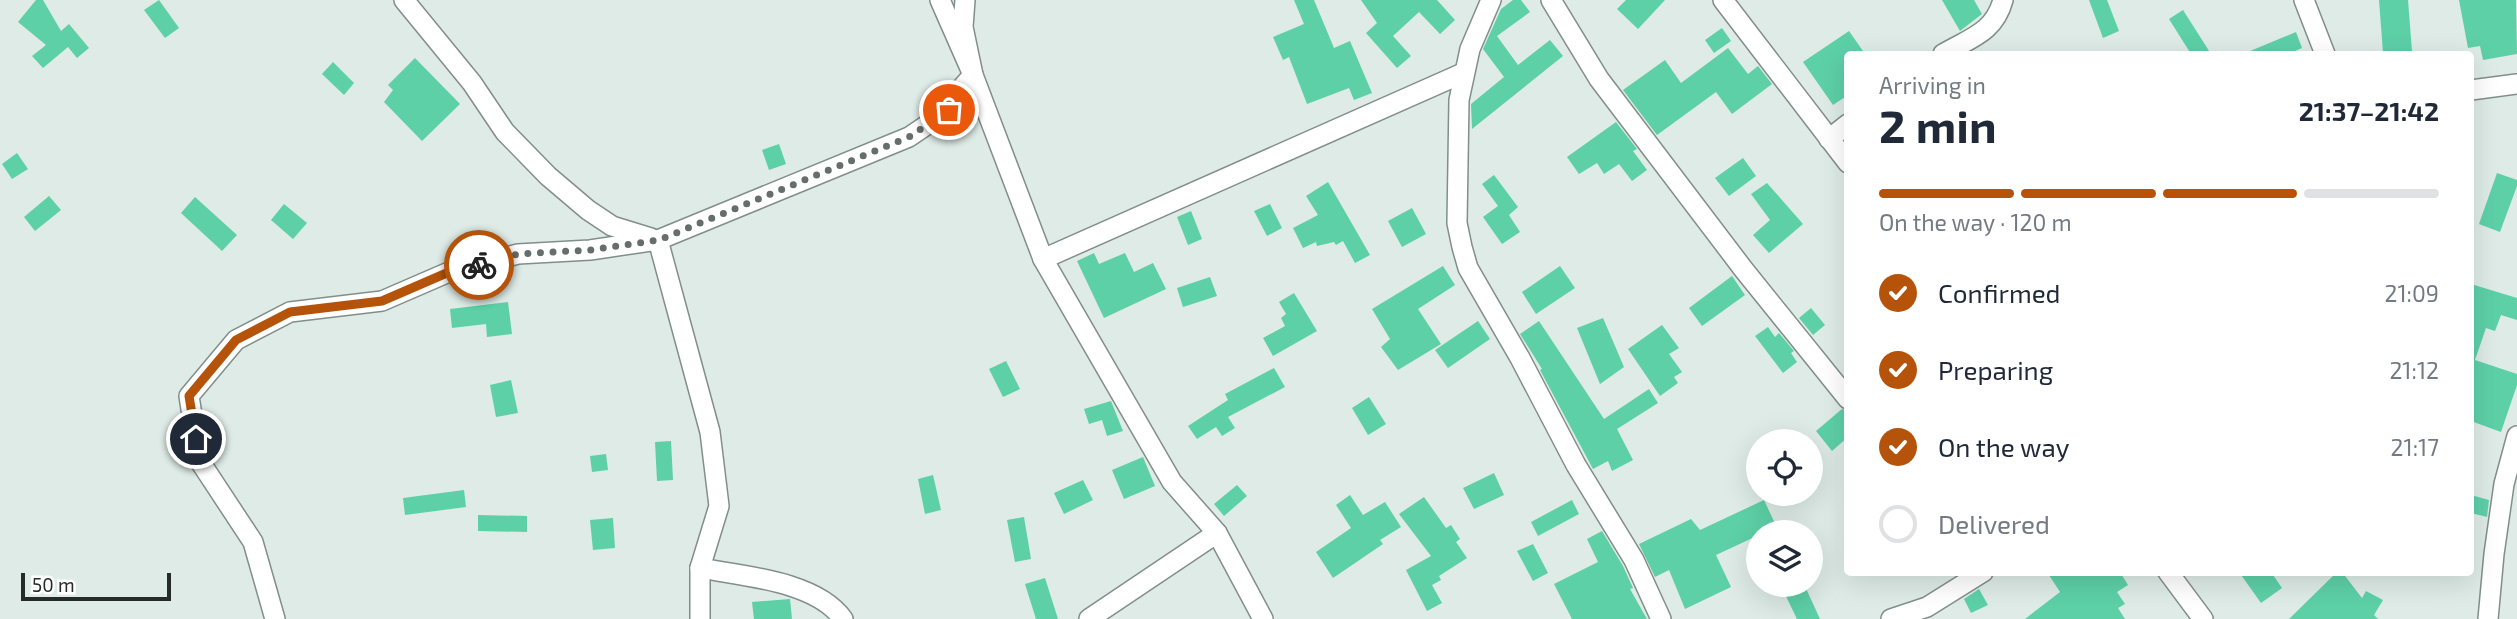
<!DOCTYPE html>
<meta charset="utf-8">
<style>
:root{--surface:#fff;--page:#f6f6f7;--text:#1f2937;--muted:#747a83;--line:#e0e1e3;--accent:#b45309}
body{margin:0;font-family:"Exo 2",sans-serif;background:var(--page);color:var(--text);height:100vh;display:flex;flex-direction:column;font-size:26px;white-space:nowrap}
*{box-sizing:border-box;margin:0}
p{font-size:23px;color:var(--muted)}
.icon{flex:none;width:38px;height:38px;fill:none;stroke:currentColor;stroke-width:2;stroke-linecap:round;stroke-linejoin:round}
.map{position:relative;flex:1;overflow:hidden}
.side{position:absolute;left:1844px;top:51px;width:630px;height:525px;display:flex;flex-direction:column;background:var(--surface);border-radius:7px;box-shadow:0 7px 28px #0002}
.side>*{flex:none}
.buttons{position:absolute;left:1746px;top:429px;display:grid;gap:14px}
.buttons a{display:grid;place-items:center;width:77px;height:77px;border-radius:50%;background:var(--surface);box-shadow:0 7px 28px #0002;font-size:35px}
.scale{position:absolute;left:21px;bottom:18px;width:150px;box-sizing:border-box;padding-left:7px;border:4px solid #262b29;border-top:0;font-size:19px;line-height:24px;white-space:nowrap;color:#262b29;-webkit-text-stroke:5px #fff;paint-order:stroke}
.pin{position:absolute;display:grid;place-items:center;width:60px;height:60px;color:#fff;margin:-30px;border:4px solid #fff;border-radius:50%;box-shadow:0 2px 7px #0007}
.courier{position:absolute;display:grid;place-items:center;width:70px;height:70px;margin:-35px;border:5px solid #b45309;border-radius:50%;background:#fff;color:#222;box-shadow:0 2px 9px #0007}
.overview em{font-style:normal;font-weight:700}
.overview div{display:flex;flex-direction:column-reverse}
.overview{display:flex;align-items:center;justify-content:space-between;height:119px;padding:0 35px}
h1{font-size:46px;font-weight:700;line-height:52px}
.bar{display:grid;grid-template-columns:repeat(4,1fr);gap:10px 7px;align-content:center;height:84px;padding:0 35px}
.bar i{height:9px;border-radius:5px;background:var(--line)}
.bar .selected{background:var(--accent)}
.bar p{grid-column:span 4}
ol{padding:0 35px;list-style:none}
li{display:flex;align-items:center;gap:21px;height:77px}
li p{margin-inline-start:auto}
li .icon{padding:7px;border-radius:50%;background:var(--accent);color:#fff;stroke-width:4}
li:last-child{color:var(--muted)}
li i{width:38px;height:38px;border:4px solid var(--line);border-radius:50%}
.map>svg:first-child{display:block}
.building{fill:#5dd0a8}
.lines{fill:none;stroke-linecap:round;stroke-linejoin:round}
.minor-casing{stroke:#828e89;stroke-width:22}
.minor{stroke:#fff;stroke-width:19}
.done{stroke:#666e6b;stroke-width:7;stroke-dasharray:0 12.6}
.route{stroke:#b45309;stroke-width:9}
</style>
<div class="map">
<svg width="2517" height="619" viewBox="0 0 2517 619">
<rect width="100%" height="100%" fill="#deebe6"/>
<g class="building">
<path d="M 36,0 L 43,0 L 61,31 L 69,24 L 89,48 L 77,58 L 68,47 L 43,68 L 32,56 L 46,45 L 18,22 Z"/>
<path d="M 159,0 L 179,28 L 165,38 L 144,10 Z"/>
<path d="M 1294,0 L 1314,0 L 1334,48 L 1350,41 L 1372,93 L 1354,100 L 1349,88 L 1307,104 L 1289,57 L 1283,60 L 1273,37 L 1304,24 Z"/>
<path d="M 1361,0 L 1437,0 L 1455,20 L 1440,34 L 1419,12 L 1393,36 L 1411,56 L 1397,68 L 1366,33 L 1377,23 Z"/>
<path d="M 1513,0 L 1521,0 L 1530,12 L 1497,36 L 1518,65 L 1550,40 L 1563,56 L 1472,129 L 1471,104 L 1504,77 L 1483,49 L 1501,9 Z"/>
<path d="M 1626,0 L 1665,0 L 1638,29 L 1617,9 Z"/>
<path d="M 1942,0 L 1974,0 L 1982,14 L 1960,31 Z"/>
<path d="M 2089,0 L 2107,0 L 2119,31 L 2103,38 Z"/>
<path d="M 2379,0 L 2408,0 L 2412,51 L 2383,53 Z"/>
<path d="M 2459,0 L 2516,0 L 2517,54 L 2483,60 L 2480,46 L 2468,48 Z"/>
<path d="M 2183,10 L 2211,54 L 2191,54 L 2169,19 Z"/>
<path d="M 1722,28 L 1731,41 L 1714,53 L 1705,40 Z"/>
<path d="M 1849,31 L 1865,54 L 1848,54 L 1848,95 L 1833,105 L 1803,62 Z"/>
<path d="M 2296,32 L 2302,48 L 2288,54 L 2243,54 Z"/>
<path d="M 1728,48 L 1748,74 L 1758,66 L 1772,84 L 1732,114 L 1716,92 L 1657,135 L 1623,90 L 1665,60 L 1681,83 Z"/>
<path d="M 415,58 L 460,104 L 422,141 L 384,102 L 393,90 L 388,85 Z"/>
<path d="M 333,62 L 354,83 L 344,95 L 322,74 Z"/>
<path d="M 1616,122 L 1637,149 L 1633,151 L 1647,170 L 1632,181 L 1619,164 L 1604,174 L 1597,163 L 1579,174 L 1567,157 Z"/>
<path d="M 779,144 L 786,164 L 769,170 L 762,150 Z"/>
<path d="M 17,153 L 28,169 L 12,179 L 2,164 Z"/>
<path d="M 1743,158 L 1756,176 L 1729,196 L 1715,178 Z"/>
<path d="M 2497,173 L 2517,180 L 2517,186 L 2500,232 L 2479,224 Z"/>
<path d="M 1494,175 L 1518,207 L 1509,215 L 1520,232 L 1502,244 L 1483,217 L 1498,206 L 1482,184 Z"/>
<path d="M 1328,182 L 1370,255 L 1355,263 L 1343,241 L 1336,245 L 1334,242 L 1317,246 L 1316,242 L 1303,248 L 1293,228 L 1318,215 L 1306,196 Z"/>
<path d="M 1767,183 L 1803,224 L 1769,253 L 1753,235 L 1770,220 L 1751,194 Z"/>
<path d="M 49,196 L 61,210 L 35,231 L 24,217 Z"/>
<path d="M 195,197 L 237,235 L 222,251 L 181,213 Z"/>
<path d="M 284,204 L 307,223 L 293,239 L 271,220 Z"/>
<path d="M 1270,204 L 1282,228 L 1267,236 L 1254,211 Z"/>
<path d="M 1412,208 L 1426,234 L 1402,247 L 1388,221 Z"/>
<path d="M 1191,211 L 1202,239 L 1188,245 L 1177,217 Z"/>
<path d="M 1094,253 L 1099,264 L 1125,253 L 1134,272 L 1153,263 L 1166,289 L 1104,318 L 1077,261 Z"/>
<path d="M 1443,266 L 1455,285 L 1418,309 L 1441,344 L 1398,370 L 1381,347 L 1390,339 L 1372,309 Z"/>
<path d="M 1560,266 L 1575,288 L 1536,314 L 1522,292 Z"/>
<path d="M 1732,276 L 1745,295 L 1702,326 L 1689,308 Z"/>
<path d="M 1210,277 L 1217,296 L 1183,307 L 1177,288 Z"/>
<path d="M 2471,284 L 2517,298 L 2517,320 L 2501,315 L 2495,331 L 2486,328 L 2475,360 L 2517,374 L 2517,385 L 2501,432 L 2471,421 Z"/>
<path d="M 1294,293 L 1317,331 L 1273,356 L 1263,338 L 1285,326 L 1281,318 L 1286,314 L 1279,302 Z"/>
<path d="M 508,302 L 512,334 L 487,337 L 486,324 L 452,328 L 450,309 Z"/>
<path d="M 1811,308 L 1825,325 L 1813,335 L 1799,318 Z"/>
<path d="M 1603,318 L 1624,367 L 1600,384 L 1577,328 Z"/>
<path d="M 1478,321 L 1490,339 L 1448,368 L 1435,350 Z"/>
<path d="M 1539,321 L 1604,419 L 1649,389 L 1658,403 L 1617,429 L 1633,460 L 1612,471 L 1608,461 L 1593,469 L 1540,370 L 1542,369 L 1520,334 Z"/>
<path d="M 1662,325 L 1679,348 L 1669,354 L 1682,372 L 1674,377 L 1678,383 L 1660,396 L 1628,349 Z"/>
<path d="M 1768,327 L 1775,337 L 1779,333 L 1794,351 L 1791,353 L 1797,362 L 1783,373 L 1755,336 Z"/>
<path d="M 1006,361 L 1020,389 L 1003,397 L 989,369 Z"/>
<path d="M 1274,368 L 1285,387 L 1228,417 L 1235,428 L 1222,436 L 1216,427 L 1197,439 L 1188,426 L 1228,400 L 1225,394 Z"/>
<path d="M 511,380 L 518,413 L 496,417 L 490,385 Z"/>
<path d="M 1369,397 L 1386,424 L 1368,435 L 1352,408 Z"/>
<path d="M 1111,401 L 1123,431 L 1107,436 L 1102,420 L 1089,424 L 1084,409 Z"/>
<path d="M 1842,409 L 1848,411 L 1848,437 L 1832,451 L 1816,431 Z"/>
<path d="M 671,441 L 673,480 L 657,481 L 655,442 Z"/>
<path d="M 606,454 L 608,470 L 592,472 L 590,456 Z"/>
<path d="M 1143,457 L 1155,486 L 1124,499 L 1112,470 Z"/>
<path d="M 1494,473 L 1504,495 L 1474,509 L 1463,488 Z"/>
<path d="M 933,475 L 941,510 L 925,514 L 918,479 Z"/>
<path d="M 1083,480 L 1093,500 L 1064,514 L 1054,493 Z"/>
<path d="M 1237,485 L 1247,496 L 1224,516 L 1214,504 Z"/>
<path d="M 464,490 L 466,507 L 405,515 L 403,498 Z"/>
<path d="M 1350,495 L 1363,515 L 1385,502 L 1401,527 L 1380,540 L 1383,544 L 1333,578 L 1316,552 L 1351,528 L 1336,505 Z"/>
<path d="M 2471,495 L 2489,500 L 2487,517 L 2471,513 Z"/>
<path d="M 1424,497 L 1446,528 L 1451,525 L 1460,539 L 1456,542 L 1467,558 L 1439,576 L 1441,580 L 1432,585 L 1442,603 L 1427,611 L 1406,570 L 1431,556 L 1399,514 Z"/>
<path d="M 1572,500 L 1579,514 L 1538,536 L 1531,522 Z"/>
<path d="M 1764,500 L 1779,532 L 1759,532 L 1759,535 L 1716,555 L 1731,587 L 1685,609 L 1669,570 L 1655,577 L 1639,544 L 1691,519 L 1700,530 Z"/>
<path d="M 478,515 L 527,516 L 527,532 L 478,531 Z"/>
<path d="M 1024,517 L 1031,559 L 1015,562 L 1007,520 Z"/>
<path d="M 613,518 L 615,548 L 593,550 L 590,520 Z"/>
<path d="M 1602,531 L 1623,566 L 1633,588 L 1630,589 L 1647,619 L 1572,619 L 1554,584 L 1598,562 L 1587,539 Z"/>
<path d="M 1533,544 L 1548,573 L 1533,581 L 1517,551 Z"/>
<path d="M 2047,572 L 2120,572 L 2128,585 L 2117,592 L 2125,604 L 2118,608 L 2125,619 L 2025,619 L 2060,592 Z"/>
<path d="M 2239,572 L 2271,572 L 2282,588 L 2261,603 Z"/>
<path d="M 2337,572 L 2342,572 L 2362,598 L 2366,591 L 2383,600 L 2374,615 L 2378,619 L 2289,619 Z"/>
<path d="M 1045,578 L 1058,619 L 1036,619 L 1025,584 Z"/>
<path d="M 1780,584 L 1804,584 L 1820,619 L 1797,619 Z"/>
<path d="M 1979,589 L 1988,605 L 1971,613 L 1964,599 Z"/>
<path d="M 790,599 L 792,619 L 754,619 L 752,602 Z"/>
</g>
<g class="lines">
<g class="minor-casing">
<g id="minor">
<path d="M 404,0 L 472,83 L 505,132 L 548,176 L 588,210 L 612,226 L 651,238"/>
<path d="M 940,0 L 973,75 L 1043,259 L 1172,482 L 1217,533 L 1263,619"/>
<path d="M 1491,0 L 1470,49 L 1459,100 L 1457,223 L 1462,247 L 1468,268 L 1520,358 L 1576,465 L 1634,560 L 1661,619"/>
<path d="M 1551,0 L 1599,79 L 1744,270 L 1848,399"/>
<path d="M 1723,0 L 1848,163"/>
<path d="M 2304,0 L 2325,54"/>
<path d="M 1943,54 C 1970,38 1994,33 2003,0"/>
<path d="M 2471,90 L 2517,84"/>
<path d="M 1829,139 L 1848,124"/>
<path d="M 658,240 L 710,432 L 719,506 L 700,568 L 700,619"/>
<path d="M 1043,259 L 1463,73"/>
<path d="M 700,568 C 743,576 816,581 843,619"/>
<path d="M 2168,572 L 2203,619"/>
<path d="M 275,619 L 253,542 L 199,460 L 189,396 L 236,340 L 290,312 L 382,301 L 449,272 L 518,254 L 590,250 L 658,240 L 909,137 L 949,110 L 959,91 L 973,75 L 963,27 L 965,0"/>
<path d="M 1089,619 L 1217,533"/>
<path d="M 1891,619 L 1927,607 L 1983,572"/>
<path d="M 2488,619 L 2494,554 L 2504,484 L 2517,436"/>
</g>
</g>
<use href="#minor" class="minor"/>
</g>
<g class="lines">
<path class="done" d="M 479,265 L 518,254 L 590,250 L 659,240 L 909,137 L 949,110"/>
<path class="route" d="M 196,439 L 189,396 L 236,340 L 290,312 L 382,301 L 449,272 L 479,265"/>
</g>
</svg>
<div class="buttons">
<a><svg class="icon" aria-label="locate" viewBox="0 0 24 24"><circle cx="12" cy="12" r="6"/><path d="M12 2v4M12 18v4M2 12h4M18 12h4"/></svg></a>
<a><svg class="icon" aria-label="layers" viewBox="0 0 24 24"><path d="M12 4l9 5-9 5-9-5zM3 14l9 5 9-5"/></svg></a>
</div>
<div class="scale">50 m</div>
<div class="pin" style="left:949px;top:110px;background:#ea580c"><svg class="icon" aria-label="bag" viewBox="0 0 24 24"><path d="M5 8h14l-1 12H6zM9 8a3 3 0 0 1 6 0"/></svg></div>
<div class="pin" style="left:196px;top:439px;background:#1f2937"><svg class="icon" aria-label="home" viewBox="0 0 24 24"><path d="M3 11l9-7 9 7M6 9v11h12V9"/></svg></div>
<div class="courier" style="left:479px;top:265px"><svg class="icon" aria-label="bike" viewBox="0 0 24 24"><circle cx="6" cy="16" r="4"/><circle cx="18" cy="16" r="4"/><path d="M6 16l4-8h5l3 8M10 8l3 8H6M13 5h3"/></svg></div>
<section class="side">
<div class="overview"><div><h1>2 min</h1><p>Arriving in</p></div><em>21:37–21:42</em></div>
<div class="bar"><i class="selected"></i><i class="selected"></i><i class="selected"></i><i></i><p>On the way · 120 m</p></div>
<ol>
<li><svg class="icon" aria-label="check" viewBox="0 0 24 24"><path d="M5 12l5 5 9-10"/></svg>Confirmed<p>21:09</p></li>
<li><svg class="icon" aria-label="check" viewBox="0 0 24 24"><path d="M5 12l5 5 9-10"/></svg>Preparing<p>21:12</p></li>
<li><svg class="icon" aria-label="check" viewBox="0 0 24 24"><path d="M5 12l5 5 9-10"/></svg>On the way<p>21:17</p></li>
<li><i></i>Delivered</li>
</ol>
</section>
</div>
